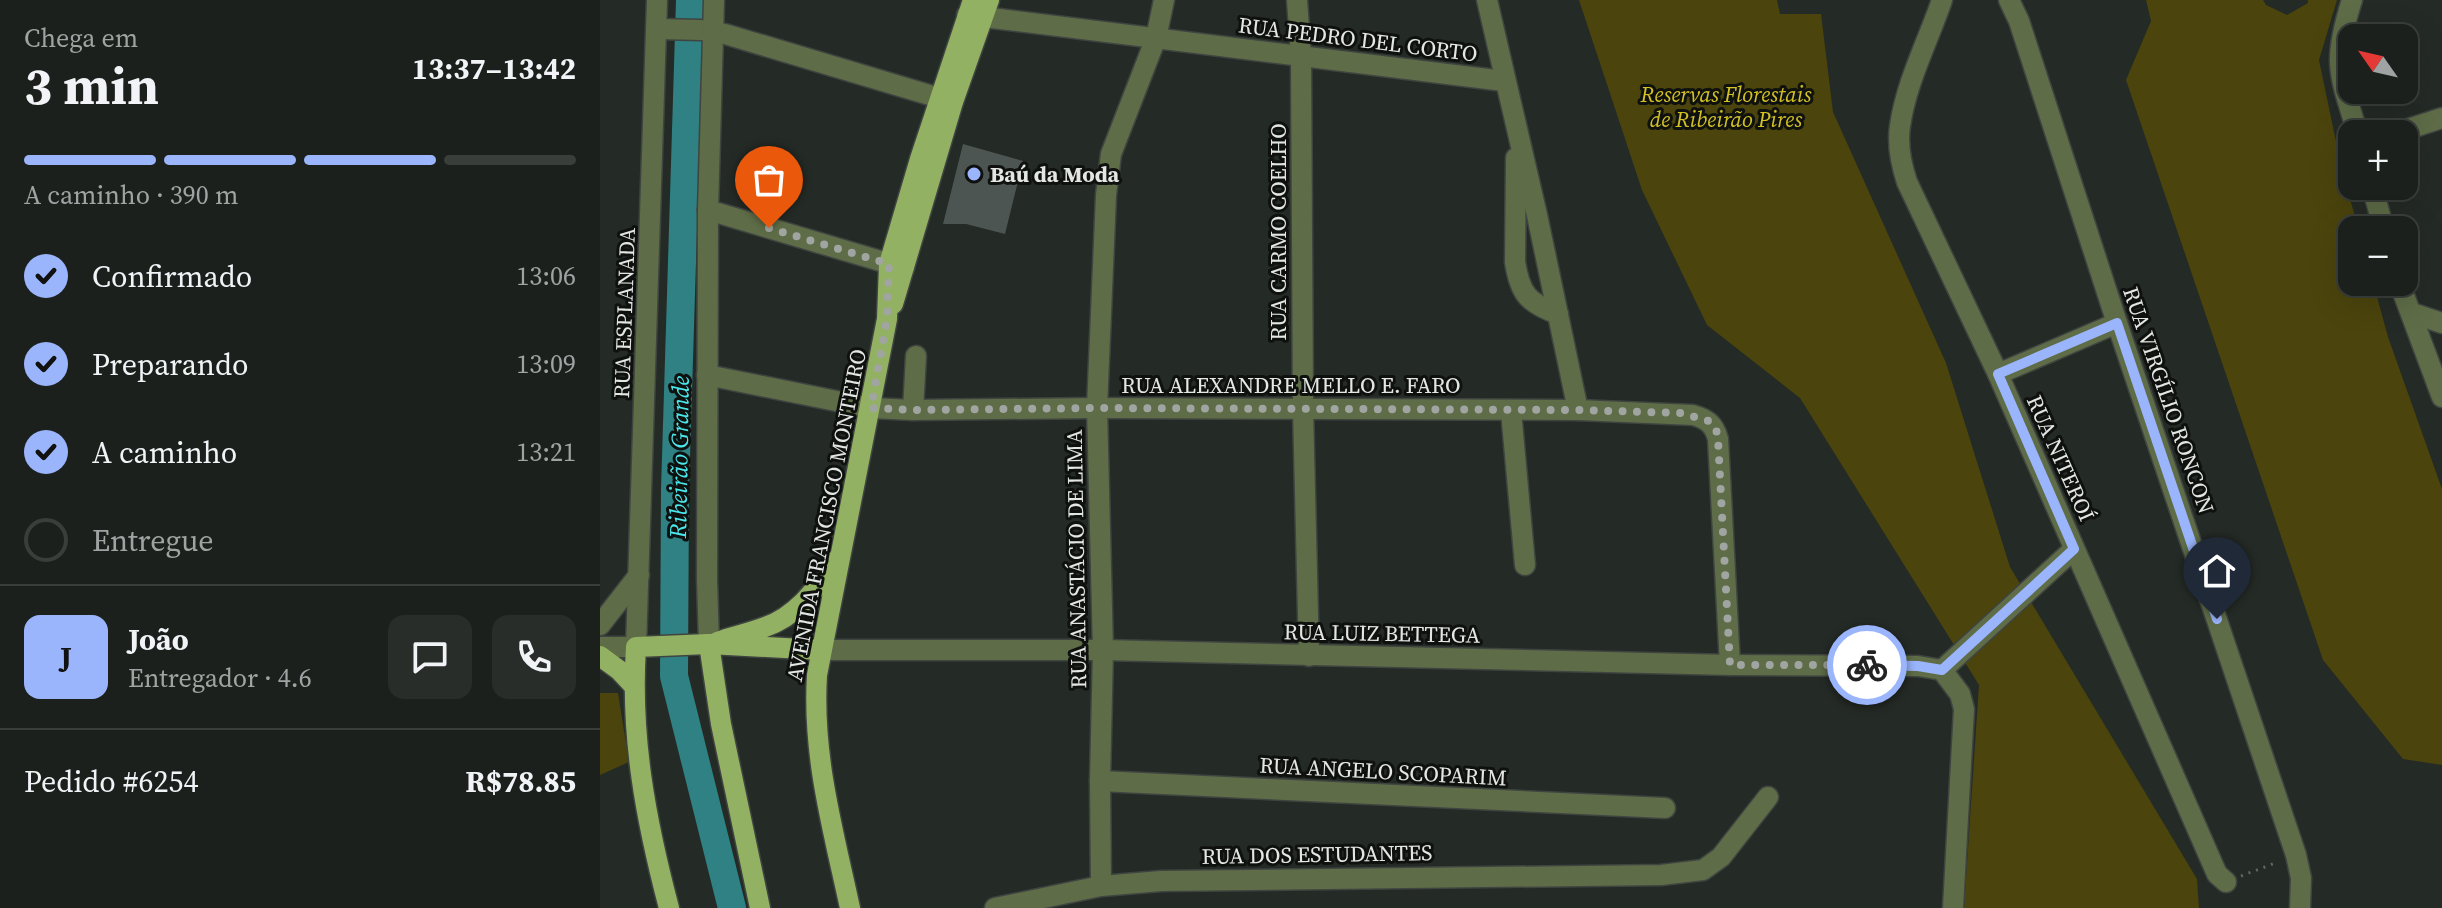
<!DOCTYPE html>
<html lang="pt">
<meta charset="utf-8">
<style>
:root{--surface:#1b201c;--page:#282d29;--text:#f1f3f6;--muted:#a0a3a3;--line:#393e3b;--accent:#9bb5fd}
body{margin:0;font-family:"Source Serif 4",serif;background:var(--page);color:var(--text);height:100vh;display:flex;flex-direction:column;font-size:30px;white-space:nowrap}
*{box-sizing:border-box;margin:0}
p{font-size:26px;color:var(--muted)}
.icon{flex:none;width:44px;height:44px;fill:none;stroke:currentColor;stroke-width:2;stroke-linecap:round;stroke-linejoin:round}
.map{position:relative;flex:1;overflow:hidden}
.panel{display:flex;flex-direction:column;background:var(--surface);width:600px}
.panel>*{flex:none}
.needle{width:52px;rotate:304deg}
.tools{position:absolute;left:1738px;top:24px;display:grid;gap:16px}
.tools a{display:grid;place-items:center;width:80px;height:80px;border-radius:16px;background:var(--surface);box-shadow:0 8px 32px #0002,0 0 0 2px var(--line);font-size:40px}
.pin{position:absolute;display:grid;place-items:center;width:68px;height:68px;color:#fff;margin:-82px -34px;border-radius:50% 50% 50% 0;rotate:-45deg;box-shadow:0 0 8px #0007}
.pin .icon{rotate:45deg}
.courier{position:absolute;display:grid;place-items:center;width:80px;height:80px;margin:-40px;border:6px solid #9bb5fd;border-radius:50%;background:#fff;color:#222;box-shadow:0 2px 10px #0007}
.summary em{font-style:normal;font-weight:700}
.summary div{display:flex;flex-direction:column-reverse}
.summary{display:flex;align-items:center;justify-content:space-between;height:136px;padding:0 24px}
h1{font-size:52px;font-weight:700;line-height:60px}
.bar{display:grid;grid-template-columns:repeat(4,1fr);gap:12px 8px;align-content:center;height:96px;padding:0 24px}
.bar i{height:10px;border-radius:6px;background:var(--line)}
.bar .on{background:var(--accent)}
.bar p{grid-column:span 4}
.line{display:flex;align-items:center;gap:20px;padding:0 24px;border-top:2px solid var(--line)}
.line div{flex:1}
.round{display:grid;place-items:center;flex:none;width:84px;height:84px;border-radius:16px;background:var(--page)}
ol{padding:0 24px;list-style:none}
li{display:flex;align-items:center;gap:24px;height:88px}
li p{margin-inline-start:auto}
li .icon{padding:8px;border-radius:50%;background:var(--accent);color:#111;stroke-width:4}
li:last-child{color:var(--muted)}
li i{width:44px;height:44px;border:4px solid var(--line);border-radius:50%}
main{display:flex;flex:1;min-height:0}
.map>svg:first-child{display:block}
.green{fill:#4b440d}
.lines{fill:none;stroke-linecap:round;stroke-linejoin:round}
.river{stroke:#2f8183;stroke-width:28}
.building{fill:#4d5553}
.minor-casing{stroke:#3f4440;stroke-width:23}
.major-casing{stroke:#3f4440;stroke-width:23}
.path{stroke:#636864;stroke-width:3;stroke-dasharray:2 6;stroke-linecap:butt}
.minor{stroke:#5e6c47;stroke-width:20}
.major{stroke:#93b162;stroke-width:20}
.done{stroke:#a0a5a1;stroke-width:8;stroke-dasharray:0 14.4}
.route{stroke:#9bb5fd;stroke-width:10}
.poi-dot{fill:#9bb5fd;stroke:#0f110f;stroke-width:3}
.labels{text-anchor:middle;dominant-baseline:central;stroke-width:6;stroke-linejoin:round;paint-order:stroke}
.street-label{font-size:22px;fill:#e3e7e4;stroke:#0f110f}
.park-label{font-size:22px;font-style:italic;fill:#d3c125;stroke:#0f110f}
.poi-label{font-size:22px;font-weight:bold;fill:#e3e7e4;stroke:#0f110f;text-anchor:start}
.water-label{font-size:24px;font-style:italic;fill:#4ae7eb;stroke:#0f110f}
</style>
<main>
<section class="panel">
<div class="summary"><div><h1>3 min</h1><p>Chega em</p></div><em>13:37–13:42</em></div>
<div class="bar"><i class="on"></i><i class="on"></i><i class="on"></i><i></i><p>A caminho · 390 m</p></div>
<ol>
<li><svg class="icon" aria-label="check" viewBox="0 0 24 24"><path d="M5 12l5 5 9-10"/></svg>Confirmado<p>13:06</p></li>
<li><svg class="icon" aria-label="check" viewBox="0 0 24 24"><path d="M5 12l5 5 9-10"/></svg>Preparando<p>13:09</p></li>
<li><svg class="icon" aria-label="check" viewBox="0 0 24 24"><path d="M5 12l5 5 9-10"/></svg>A caminho<p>13:21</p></li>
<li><i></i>Entregue</li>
</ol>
<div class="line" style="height:144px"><b class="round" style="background:var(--accent);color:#111">J</b><div><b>João</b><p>Entregador · 4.6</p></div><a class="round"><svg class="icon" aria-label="chat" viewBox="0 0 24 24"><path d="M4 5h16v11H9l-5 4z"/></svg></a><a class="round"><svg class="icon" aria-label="phone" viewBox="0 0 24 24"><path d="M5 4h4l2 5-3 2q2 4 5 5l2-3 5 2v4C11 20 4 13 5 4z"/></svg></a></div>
<div class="line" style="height:104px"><div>Pedido #6254</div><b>R$78.85</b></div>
</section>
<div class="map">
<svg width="1842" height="908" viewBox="0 0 1842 908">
<rect width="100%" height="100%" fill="#242a25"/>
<g class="green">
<path d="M 979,0 L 1177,0 L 1180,14 L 1221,14 L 1233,112 L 1346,363 L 1410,567 L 1597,879 L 1599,908 L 1364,908 L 1379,685 L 1200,398 L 1107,325 L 1042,190 Z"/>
<path d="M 1546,0 L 1663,0 L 1666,5 L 1687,15 L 1708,3 L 1708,0 L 1737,0 L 1719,60 L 1743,175 L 1759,230 L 1752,230 L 1752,282 L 1773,282 L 1788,337 L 1842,489 L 1842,765 L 1803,759 L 1723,660 L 1526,80 L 1551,21 Z"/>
<path d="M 0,693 L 18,693 L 29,762 L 0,775 Z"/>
</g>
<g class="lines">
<path class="river" d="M 90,0 L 75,490 L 74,676 L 132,908"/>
</g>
<path class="building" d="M 363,144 L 423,161 L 405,234 L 366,224 L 343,224 Z"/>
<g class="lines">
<g class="minor-casing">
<g id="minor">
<path d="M 697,0 L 701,56 L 703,409 L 709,656"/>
<path d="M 887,0 L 937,215 L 978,410"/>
<path d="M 1342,0 C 1328,41 1306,83 1300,126 C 1297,146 1301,164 1307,182 L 1398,374 L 1617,874 L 1626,882"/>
<path d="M 1409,0 L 1419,21 L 1517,323 L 1696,855 L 1701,878 L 1700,908"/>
<path d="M 1752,0 C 1732,63 1739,73 1758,134"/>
<path d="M 367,15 L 904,81"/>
<path d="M 58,29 L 101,30 L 125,34 L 353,102"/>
<path d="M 1793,134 L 1842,118"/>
<path d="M 916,158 L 915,262 C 920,294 928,303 958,314"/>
<path d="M 1772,186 L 1784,230"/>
<path d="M 108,210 L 304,268"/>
<path d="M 1799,282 L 1842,397"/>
<path d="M 1812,313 L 1842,323"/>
<path d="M 1398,374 L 1517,323"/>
<path d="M 107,375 L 271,408 L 313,410 L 497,408 L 978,410 L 1093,415 C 1107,419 1114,424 1118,439 L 1130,665"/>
<path d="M 313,410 L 316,356"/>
<path d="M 911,411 L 925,565"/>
<path d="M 0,625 L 39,575"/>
<path d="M 109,644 L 107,580 L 108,210 L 114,0"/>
<path d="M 0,647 L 36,647 L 57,0"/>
<path d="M 221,650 L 503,650 L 1130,665 L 1318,666 L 1342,670"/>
<path d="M 1342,670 L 1360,694 L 1364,709 L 1353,908"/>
<path d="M 1342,670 L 1474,549"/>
<path d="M 500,781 L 1065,808"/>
<path d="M 501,886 L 500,781 L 503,650 L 497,408 L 506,195 L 511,154 L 556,38 L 564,0"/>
<path d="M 395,908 L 501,886 L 561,881 L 1061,875 L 1103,870 L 1121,857 L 1168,797"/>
</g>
</g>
<g class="major-casing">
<g id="major">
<path d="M 293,304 L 353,102 L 389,0"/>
<path d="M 117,642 C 133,636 150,633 165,627 C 198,616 218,586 238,559"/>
<path d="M 109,644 L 121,724 L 160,908"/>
<path d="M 0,656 L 19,670 L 34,686"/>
<path d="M 69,908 C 46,821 30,737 36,647 L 109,644 L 221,650"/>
<path d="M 250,908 C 233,829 212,756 217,675 L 287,319 L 289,264 L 320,159 L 373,0"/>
</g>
</g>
<path class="path" d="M 1641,876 L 1678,862"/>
<use href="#minor" class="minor"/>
<use href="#major" class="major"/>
</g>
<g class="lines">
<path class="done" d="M 169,228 L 289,264 L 287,319 L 271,408 L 313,410 L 497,408 L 978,410 L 1080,413 L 1109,421 L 1116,429 L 1118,439 L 1130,665 L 1267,665"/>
<path class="route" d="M 1267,665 L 1318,666 L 1342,670 L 1474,549 L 1398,374 L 1517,323 L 1617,619"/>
</g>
<circle class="poi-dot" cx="374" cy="174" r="8"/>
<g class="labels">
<g class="street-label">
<text transform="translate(758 39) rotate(7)">RUA PEDRO DEL CORTO</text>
<text transform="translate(678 232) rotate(-90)">RUA CARMO COELHO</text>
<text transform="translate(24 313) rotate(-88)">RUA ESPLANADA</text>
<text x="691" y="385">RUA ALEXANDRE MELLO E. FARO</text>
<text transform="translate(1569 400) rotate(71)">RUA VIRGÍLIO RONCON</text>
<text transform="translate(1461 458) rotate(66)">RUA NITEROÍ</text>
<text transform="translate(226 515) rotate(-79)">AVENIDA FRANCISCO MONTEIRO</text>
<text transform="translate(476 559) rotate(-91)">RUA ANASTÁCIO DE LIMA</text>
<text transform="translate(782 633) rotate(1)">RUA LUIZ BETTEGA</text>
<text transform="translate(783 771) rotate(3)">RUA ANGELO SCOPARIM</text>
<text transform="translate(717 854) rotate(-1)">RUA DOS ESTUDANTES</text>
</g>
<g class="park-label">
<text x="1126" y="94">Reservas Florestais<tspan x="1126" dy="25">de Ribeirão Pires</tspan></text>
</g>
<g class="poi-label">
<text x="390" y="174">Baú da Moda</text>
</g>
<g class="water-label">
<text transform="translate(79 457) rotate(-89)">Ribeirão Grande</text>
</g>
</g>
</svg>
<div class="tools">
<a><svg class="needle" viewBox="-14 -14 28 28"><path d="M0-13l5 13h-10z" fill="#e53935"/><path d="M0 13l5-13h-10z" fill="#a0a3a3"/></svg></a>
<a>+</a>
<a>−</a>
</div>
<div class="pin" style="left:169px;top:228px;background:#ea580c"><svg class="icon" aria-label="bag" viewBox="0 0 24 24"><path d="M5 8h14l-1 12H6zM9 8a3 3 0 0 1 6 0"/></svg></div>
<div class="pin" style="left:1617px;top:619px;background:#1f2937"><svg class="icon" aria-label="home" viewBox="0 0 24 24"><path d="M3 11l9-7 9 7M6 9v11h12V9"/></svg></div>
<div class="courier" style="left:1267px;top:665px"><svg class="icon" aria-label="bike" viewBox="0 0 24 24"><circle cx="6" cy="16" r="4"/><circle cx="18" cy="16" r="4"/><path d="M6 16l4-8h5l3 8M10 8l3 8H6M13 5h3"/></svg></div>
</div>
</main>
